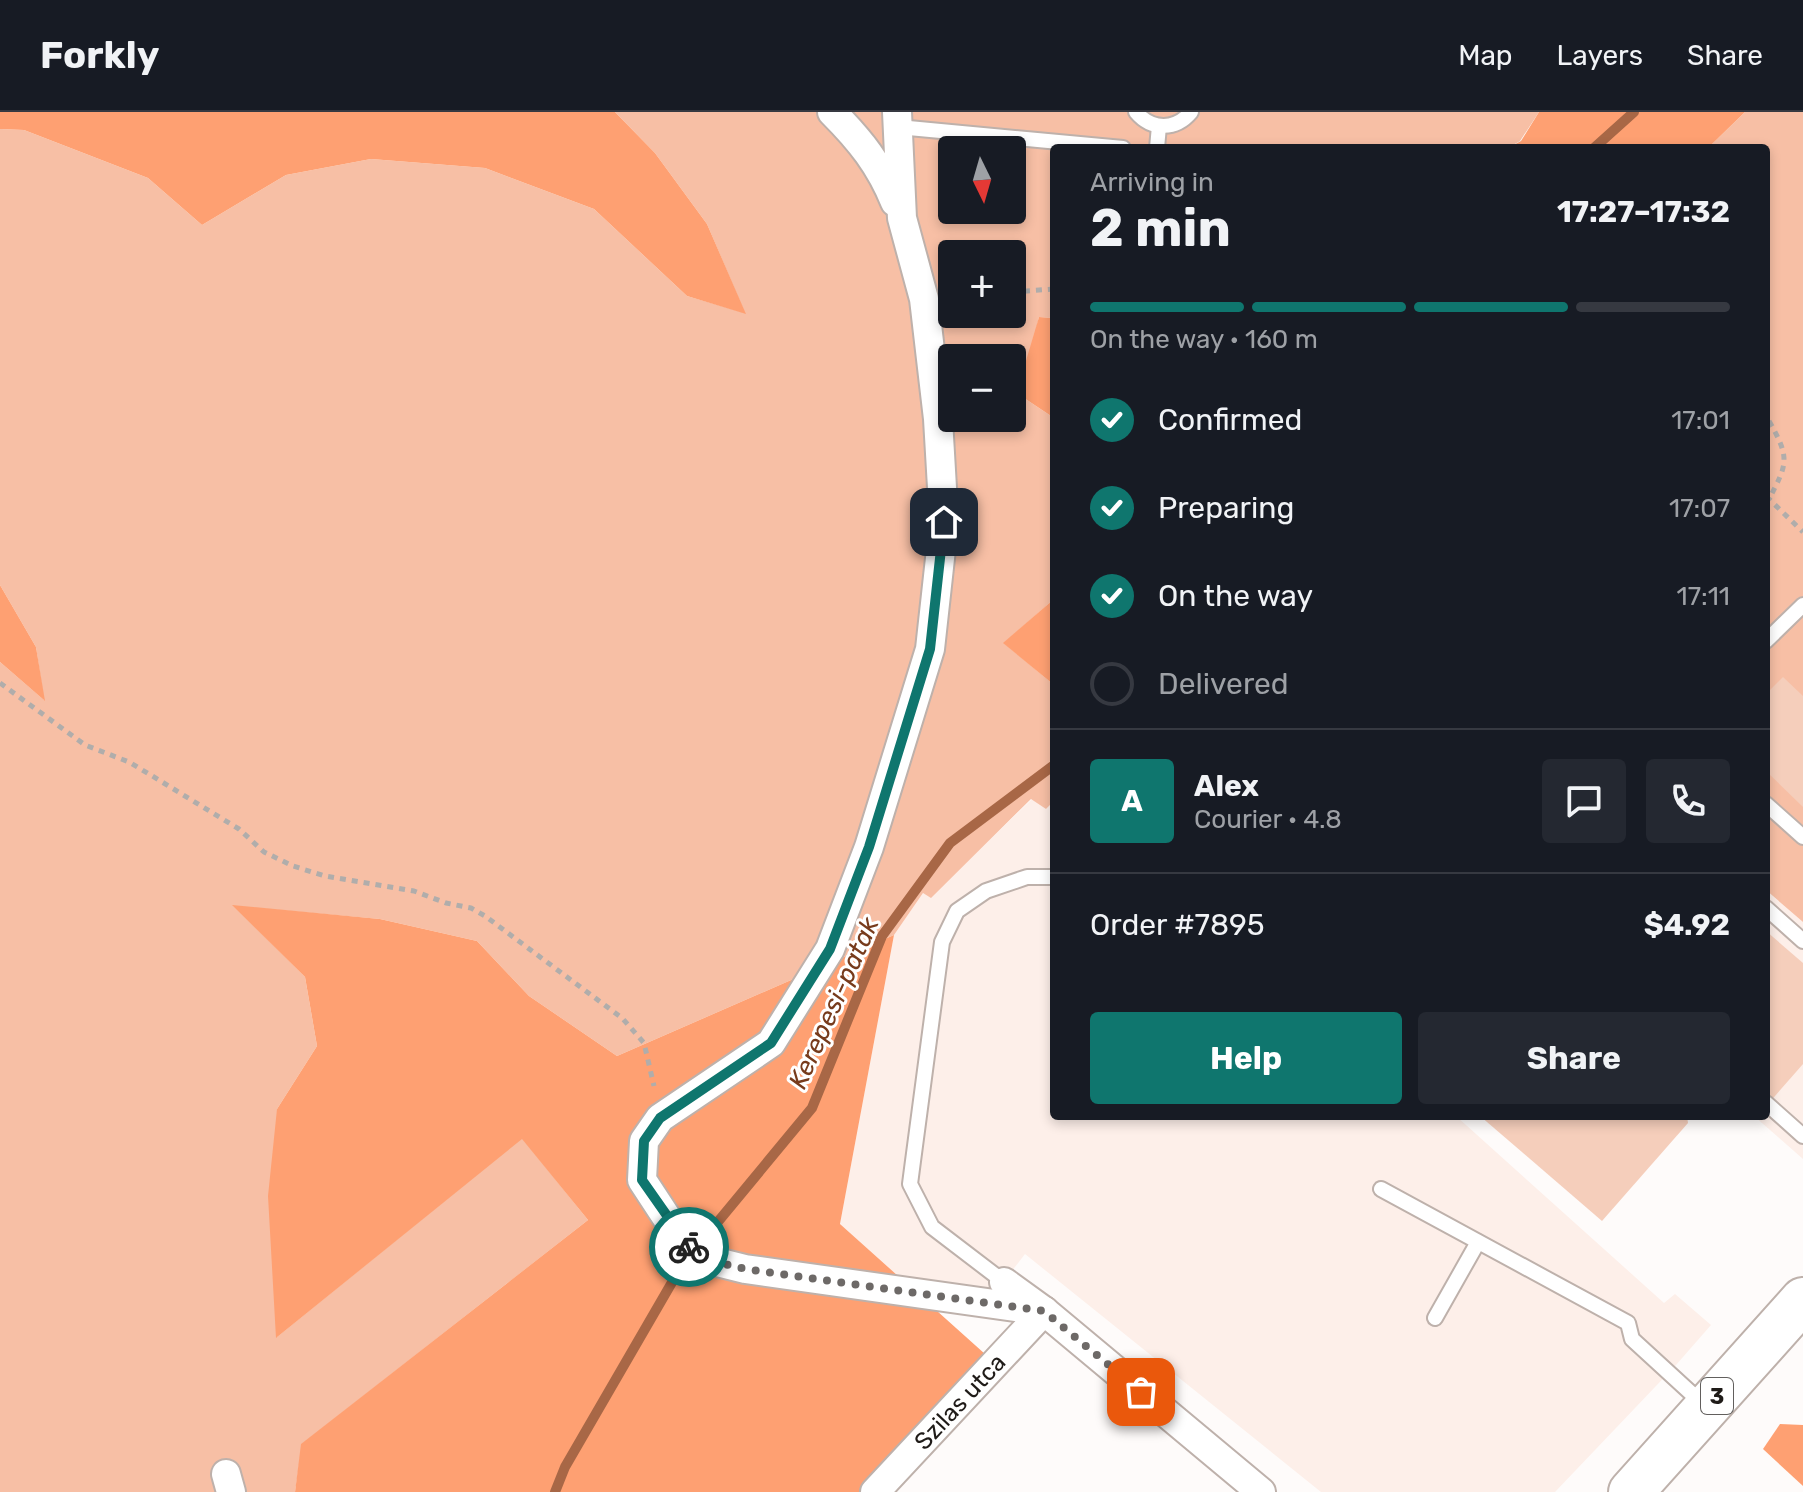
<!DOCTYPE html>
<meta charset="utf-8">
<style>
:root{--surface:#171b24;--page:#242831;--text:#f1f3f6;--muted:#9ea1a6;--line:#363941;--accent:#0f766e}
body{margin:0;font-family:Rubik,sans-serif;background:var(--page);color:var(--text);height:100vh;display:flex;flex-direction:column;font-size:30px;white-space:nowrap}
*{box-sizing:border-box;margin:0}
p{font-size:26px;color:var(--muted)}
.icon{flex:none;width:44px;height:44px;fill:none;stroke:currentColor;stroke-width:2;stroke-linecap:round;stroke-linejoin:round}
.map{position:relative;flex:1;overflow:hidden}
.details{position:absolute;left:1050px;top:32px;width:720px;height:976px;display:flex;flex-direction:column;background:var(--surface);border-radius:8px;box-shadow:0 4px 12px #0003}
.details>*{flex:none}
.needle{width:52px;rotate:175deg}
.controls{position:absolute;left:938px;top:24px;display:grid;gap:16px}
.controls a{display:grid;place-items:center;width:88px;height:88px;border-radius:8px;background:var(--surface);box-shadow:0 4px 12px #0003;font-size:40px}
.pin{position:absolute;display:grid;place-items:center;width:68px;height:68px;color:#fff;margin:-34px;border-radius:16px;box-shadow:0 4px 12px #0006}
.courier{position:absolute;display:grid;place-items:center;width:80px;height:80px;margin:-40px;border:6px solid #0f766e;border-radius:50%;background:#fff;color:#222;box-shadow:0 2px 10px #0007}
.overview em{font-style:normal;font-weight:700}
.overview div{display:flex;flex-direction:column-reverse}
.overview{display:flex;align-items:center;justify-content:space-between;height:136px;padding:0 40px}
h1{font-size:52px;font-weight:700;line-height:60px}
.bar{display:grid;grid-template-columns:repeat(4,1fr);gap:12px 8px;align-content:center;height:96px;padding:0 40px}
.bar i{height:10px;border-radius:6px;background:var(--line)}
.bar .selected{background:var(--accent)}
.bar p{grid-column:span 4}
.line{display:flex;align-items:center;gap:20px;padding:0 40px;border-top:2px solid var(--line)}
.line div{flex:1}
.round{display:grid;place-items:center;flex:none;width:84px;height:84px;border-radius:8px;background:var(--page)}
ol{padding:0 40px;list-style:none}
li{display:flex;align-items:center;gap:24px;height:88px}
li p{margin-inline-start:auto}
li .icon{padding:8px;border-radius:50%;background:var(--accent);color:#fff;stroke-width:4}
li:last-child{color:var(--muted)}
li i{width:44px;height:44px;border:4px solid var(--line);border-radius:50%}
.primary-button{display:flex;gap:16px;margin-top:auto;padding:16px 40px}
.primary-button a{flex:1;height:92px;border-radius:8px;background:var(--accent);color:#fff;font-size:32px;font-weight:700;line-height:92px;text-align:center}
.primary-button a+a{background:var(--page);color:var(--text)}
header{display:flex;align-items:center;gap:48px;box-sizing:border-box;height:112px;padding:0 40px;background:var(--surface);border-bottom:2px solid var(--line)}
header strong{font-size:38px}
nav{display:flex;gap:44px;margin-inline-start:auto;font-size:28px}
.map>svg:first-child{display:block}
.built{fill:#fdefe9}
.green{fill:#f7bfa5;fill-rule:evenodd}
.forest{fill:#fea072}
.lines{fill:none;stroke-linecap:round;stroke-linejoin:round}
.stream{stroke:#a86746;stroke-width:10}
.building{fill:#f5cebb}
.lane-casing{stroke:#beb1ab;stroke-width:18}
.street-casing{stroke:#beb1ab;stroke-width:32}
.primary-casing{stroke:#beb1ab;stroke-width:48}
.path{stroke:#b0adab;stroke-width:5;stroke-dasharray:6 6;stroke-linecap:butt}
.lane{stroke:#fff;stroke-width:14}
.street{stroke:#fff;stroke-width:28}
.primary{stroke:#fff;stroke-width:44}
.done{stroke:#6d6967;stroke-width:8;stroke-dasharray:0 14.4}
.route{stroke:#0f766e;stroke-width:10}
.labels{text-anchor:middle;dominant-baseline:central;stroke-width:6;stroke-linejoin:round;paint-order:stroke}
.shield{fill:#fff;stroke:#625f5d;stroke-width:2}
.shield-label{font-size:22px;font-weight:bold;fill:#1f1b18}
.street-label{font-size:24px;fill:#1f1b18;stroke:#fff}
.water-label{font-size:26px;font-style:italic;fill:#773b1c;stroke:#fff}
</style>
<header>
<strong>Forkly</strong>
<nav><a>Map</a><a>Layers</a><a>Share</a></nav>
</header>
<div class="map">
<svg width="1803" height="1380" viewBox="0 0 1803 1380">
<rect width="100%" height="100%" fill="#fefbfa"/>
<g class="built">
<path d="M 1032,687 L 1046,697 L 1054,689 L 1054,1004 L 1456,1004 L 1664,1191 L 1675,1182 L 1711,1213 L 1676,1253 L 1555,1380 L 1321,1380 L 1025,1142 L 998,1177 L 900,1167 L 840,1112 L 894,823 L 923,781 L 931,785 Z"/>
<path d="M 1766,778 L 1803,810 L 1803,1047 L 1754,1004 L 1766,1004 Z"/>
</g>
<g class="green">
<path d="M 615,0 L 1539,0 L 1520,29 L 1508,36 L 1054,36 L 1054,206 L 1039,205 L 1021,284 L 1054,306 L 1054,487 L 1004,531 L 1054,573 L 1054,689 L 1046,697 L 1031,687 L 931,786 L 923,781 L 894,823 L 617,944 L 529,884 L 477,829 L 380,807 L 234,794 L 305,865 L 317,934 L 277,997 L 277,1225 L 522,1026 L 588,1108 L 302,1332 L 295,1380 L 0,1380 L 0,550 L 44,588 L 36,535 L 0,473 L 0,17 L 24,18 L 148,66 L 202,113 L 286,63 L 371,47 L 485,56 L 594,97 L 687,184 L 745,201 L 707,112 L 655,41 ZM 952,38 L 1012,38 L 1012,98 L 952,98 ZM 952,142 L 1012,142 L 1012,202 L 952,202 ZM 952,246 L 1012,246 L 1012,306 L 952,306 Z"/>
<path d="M 1745,0 L 1803,0 L 1803,810 L 1766,778 L 1766,36 L 1708,36 Z"/>
</g>
<g class="forest">
<path d="M 0,0 L 615,0 L 655,41 L 707,112 L 746,202 L 687,184 L 594,97 L 485,56 L 371,47 L 286,63 L 202,113 L 148,66 L 24,18 L 0,17 Z"/>
<path d="M 1539,0 L 1745,0 L 1708,36 L 1508,36 L 1521,29 Z"/>
<path d="M 1039,205 L 1054,206 L 1054,306 L 1021,284 L 1020,269 Z"/>
<path d="M 0,473 L 36,535 L 45,589 L 0,550 Z"/>
<path d="M 1054,487 L 1054,573 L 1003,531 Z"/>
<path d="M 232,793 L 380,807 L 477,829 L 529,884 L 617,944 L 894,823 L 840,1112 L 985,1242 L 861,1380 L 295,1380 L 301,1332 L 588,1108 L 522,1027 L 276,1226 L 268,1084 L 277,997 L 317,934 L 305,865 Z"/>
<path d="M 1780,1312 L 1803,1313 L 1803,1374 L 1763,1337 Z"/>
</g>
<g class="lines">
<g class="stream">
<path d="M 1594,36 L 1634,0"/>
<path d="M 702,1129 L 812,996 L 882,824 L 950,731 L 1054,653"/>
<path d="M 555,1380 L 565,1355 L 678,1160"/>
</g>
</g>
<g class="building">
<path d="M 1783,565 L 1803,584 L 1803,695 L 1766,659 L 1766,582 Z"/>
<path d="M 1766,819 L 1803,851 L 1803,952 L 1768,992 Z"/>
<path d="M 1480,1004 L 1687,1004 L 1688,1011 L 1602,1109 Z"/>
</g>
<g class="lines">
<g class="lane-casing">
<g id="lane">
<path d="M 1136,0 C 1152,19 1176,18 1191,0"/>
<path d="M 898,15 L 1123,36"/>
<path d="M 1157,36 L 1159,14"/>
<path d="M 1766,529 L 1803,493"/>
<path d="M 1766,692 L 1803,725"/>
<path d="M 1766,796 L 1803,829"/>
<path d="M 1766,991 L 1803,1024"/>
<path d="M 1381,1077 L 1628,1211 L 1632,1227 L 1704,1293"/>
<path d="M 1004,1170 L 932,1115 L 910,1072 L 913,1049 L 942,830 L 957,799 L 986,779 L 1027,765 L 1054,765"/>
<path d="M 1435,1206 L 1478,1130"/>
</g>
</g>
<g class="street-casing">
<g id="street">
<path d="M 832,0 C 860,28 880,53 895,90"/>
<path d="M 897,0 L 902,106 L 924,187 L 938,307 L 944,410 L 930,537 L 869,735 L 830,837 L 771,931 L 660,1006 L 644,1029 L 642,1068 L 684,1132 L 705,1147 L 745,1157 L 1044,1199"/>
<path d="M 1004,1170 L 1044,1199 L 1261,1380"/>
<path d="M 226,1362 L 231,1380"/>
<path d="M 875,1380 L 1044,1199"/>
</g>
</g>
<g class="primary-casing">
<path id="primary" d="M 1631,1380 L 1803,1188"/>
</g>
<g class="path">
<path d="M 1012,180 L 1054,177"/>
<path d="M 1769,309 C 1790,346 1788,351 1769,387"/>
<path d="M 1766,389 L 1769,387 L 1803,420"/>
<path d="M 0,571 L 85,633 L 129,650 L 149,662 L 239,717 L 264,740 L 293,754 L 325,764 L 414,779 L 446,791 L 471,796 L 485,804 L 622,906 L 644,931 L 654,974"/>
</g>
<use href="#lane" class="lane"/>
<use href="#street" class="street"/>
<use href="#primary" class="primary"/>
</g>
<g class="lines">
<path class="done" d="M 689,1135 L 705,1147 L 745,1157 L 1044,1199 L 1141,1280"/>
<path class="route" d="M 689,1135 L 642,1068 L 644,1029 L 660,1006 L 771,931 L 830,837 L 869,735 L 930,537 L 944,410"/>
</g>
<g class="labels">
<rect class="shield" x="1701" y="1266" width="32" height="36" rx="6"/>
<g class="shield-label">
<text x="1717" y="1284">3</text>
</g>
<g class="street-label">
<text transform="translate(960 1290) rotate(-47)">Szilas utca</text>
</g>
<g class="water-label">
<text transform="translate(834 891) rotate(-66)">Kerepesi-patak</text>
</g>
</g>
</svg>
<div class="controls">
<a><svg class="needle" viewBox="-14 -14 28 28"><path d="M0-13l5 13h-10z" fill="#e53935"/><path d="M0 13l5-13h-10z" fill="#9ea1a6"/></svg></a>
<a>+</a>
<a>−</a>
</div>
<div class="pin" style="left:1141px;top:1280px;background:#ea580c"><svg class="icon" aria-label="bag" viewBox="0 0 24 24"><path d="M5 8h14l-1 12H6zM9 8a3 3 0 0 1 6 0"/></svg></div>
<div class="pin" style="left:944px;top:410px;background:#1f2937"><svg class="icon" aria-label="home" viewBox="0 0 24 24"><path d="M3 11l9-7 9 7M6 9v11h12V9"/></svg></div>
<div class="courier" style="left:689px;top:1135px"><svg class="icon" aria-label="bike" viewBox="0 0 24 24"><circle cx="6" cy="16" r="4"/><circle cx="18" cy="16" r="4"/><path d="M6 16l4-8h5l3 8M10 8l3 8H6M13 5h3"/></svg></div>
<section class="details">
<div class="overview"><div><h1>2 min</h1><p>Arriving in</p></div><em>17:27–17:32</em></div>
<div class="bar"><i class="selected"></i><i class="selected"></i><i class="selected"></i><i></i><p>On the way · 160 m</p></div>
<ol>
<li><svg class="icon" aria-label="check" viewBox="0 0 24 24"><path d="M5 12l5 5 9-10"/></svg>Confirmed<p>17:01</p></li>
<li><svg class="icon" aria-label="check" viewBox="0 0 24 24"><path d="M5 12l5 5 9-10"/></svg>Preparing<p>17:07</p></li>
<li><svg class="icon" aria-label="check" viewBox="0 0 24 24"><path d="M5 12l5 5 9-10"/></svg>On the way<p>17:11</p></li>
<li><i></i>Delivered</li>
</ol>
<div class="line" style="height:144px"><b class="round" style="background:var(--accent);color:#fff">A</b><div><b>Alex</b><p>Courier · 4.8</p></div><a class="round"><svg class="icon" aria-label="chat" viewBox="0 0 24 24"><path d="M4 5h16v11H9l-5 4z"/></svg></a><a class="round"><svg class="icon" aria-label="phone" viewBox="0 0 24 24"><path d="M5 4h4l2 5-3 2q2 4 5 5l2-3 5 2v4C11 20 4 13 5 4z"/></svg></a></div>
<div class="line" style="height:104px"><div>Order #7895</div><b>$4.92</b></div>
<div class="primary-button"><a>Help</a><a>Share</a></div>
</section>
</div>
